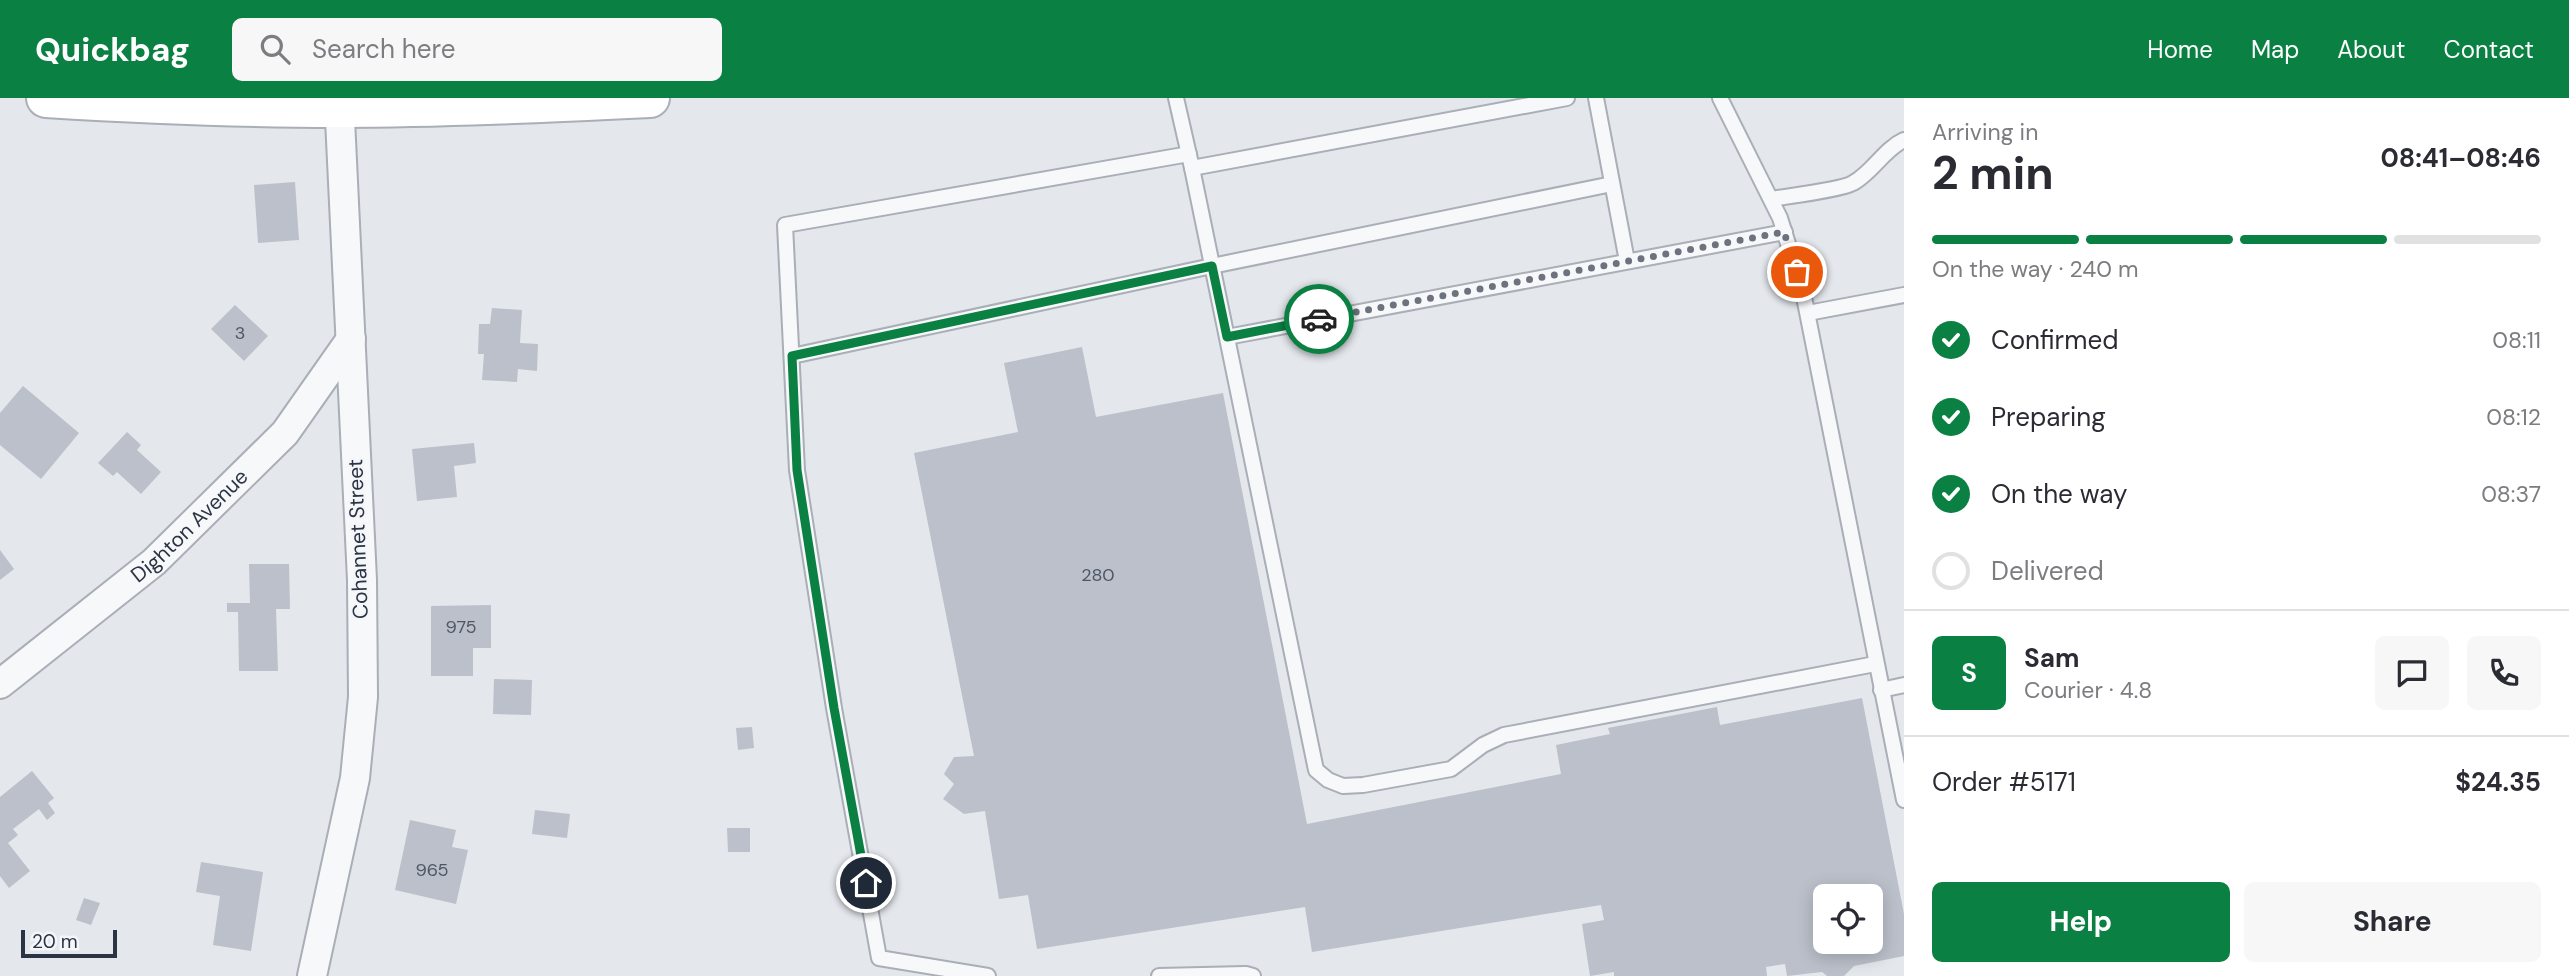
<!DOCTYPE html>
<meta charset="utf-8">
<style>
:root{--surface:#fff;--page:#f7f7f7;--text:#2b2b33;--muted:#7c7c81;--line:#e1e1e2;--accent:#0b8043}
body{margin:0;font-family:"DM Sans",sans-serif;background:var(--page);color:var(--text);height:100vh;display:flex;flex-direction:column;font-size:26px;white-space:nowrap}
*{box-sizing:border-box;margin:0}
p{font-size:23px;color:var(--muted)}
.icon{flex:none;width:38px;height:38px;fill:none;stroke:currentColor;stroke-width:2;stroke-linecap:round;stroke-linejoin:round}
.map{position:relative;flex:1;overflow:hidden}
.panel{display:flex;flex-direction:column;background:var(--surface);width:665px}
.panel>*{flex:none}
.controls{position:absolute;left:1813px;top:786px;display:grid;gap:14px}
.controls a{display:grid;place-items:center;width:70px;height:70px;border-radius:10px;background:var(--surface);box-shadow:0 4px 18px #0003;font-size:35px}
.scale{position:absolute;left:21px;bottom:18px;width:96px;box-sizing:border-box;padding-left:7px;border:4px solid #2b3445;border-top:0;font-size:19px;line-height:24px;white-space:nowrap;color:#2b3445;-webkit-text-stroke:5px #f4f6f9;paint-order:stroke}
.pin{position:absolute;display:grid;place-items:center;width:60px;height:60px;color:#fff;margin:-30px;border:4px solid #fff;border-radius:50%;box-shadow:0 2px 7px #0007}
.courier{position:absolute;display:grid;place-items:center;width:70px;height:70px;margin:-35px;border:5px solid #0b8043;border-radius:50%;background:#fff;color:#222;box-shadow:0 2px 9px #0007}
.head em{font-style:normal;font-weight:700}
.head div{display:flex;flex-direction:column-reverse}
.head{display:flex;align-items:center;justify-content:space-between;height:119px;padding:0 28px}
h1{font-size:46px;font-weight:700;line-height:52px}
.bar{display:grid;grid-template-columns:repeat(4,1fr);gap:10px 7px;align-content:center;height:84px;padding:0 28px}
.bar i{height:9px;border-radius:5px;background:var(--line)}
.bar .current{background:var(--accent)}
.bar p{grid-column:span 4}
.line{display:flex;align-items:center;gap:18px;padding:0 28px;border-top:2px solid var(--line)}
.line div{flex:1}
.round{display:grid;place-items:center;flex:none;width:74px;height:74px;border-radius:10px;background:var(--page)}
ol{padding:0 28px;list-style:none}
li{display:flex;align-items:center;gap:21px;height:77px}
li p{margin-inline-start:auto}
li .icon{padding:7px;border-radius:50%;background:var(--accent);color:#fff;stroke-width:4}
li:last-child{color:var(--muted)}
li i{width:38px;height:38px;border:4px solid var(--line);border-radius:50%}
.primary-button{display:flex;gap:14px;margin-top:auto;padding:14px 28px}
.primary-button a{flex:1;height:80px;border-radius:10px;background:var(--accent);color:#fff;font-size:28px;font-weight:700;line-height:80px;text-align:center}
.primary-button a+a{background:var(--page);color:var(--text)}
header{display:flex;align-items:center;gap:42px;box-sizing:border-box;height:98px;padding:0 35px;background:var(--accent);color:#fff}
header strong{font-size:33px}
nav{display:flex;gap:38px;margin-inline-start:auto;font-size:24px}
.search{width:490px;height:63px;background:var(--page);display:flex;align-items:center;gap:18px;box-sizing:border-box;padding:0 24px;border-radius:10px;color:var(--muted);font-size:26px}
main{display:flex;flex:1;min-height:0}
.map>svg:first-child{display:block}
.building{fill:#bbc0ca;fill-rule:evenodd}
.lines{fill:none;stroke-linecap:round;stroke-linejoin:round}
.lane-casing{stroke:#a9aeb7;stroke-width:18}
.street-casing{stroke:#a9aeb7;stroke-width:32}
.secondary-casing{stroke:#a9aeb7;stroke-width:42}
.lane{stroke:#f7f8fa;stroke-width:14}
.street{stroke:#f7f8fa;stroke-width:28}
.secondary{stroke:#fff;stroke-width:38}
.done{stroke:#6c737f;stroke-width:7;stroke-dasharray:0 12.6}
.route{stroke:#0b8043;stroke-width:9}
.labels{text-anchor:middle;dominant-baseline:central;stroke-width:5;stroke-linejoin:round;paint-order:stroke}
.number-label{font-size:18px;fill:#4f5766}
.street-label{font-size:21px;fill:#2b3445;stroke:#f4f6f9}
</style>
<header>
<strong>Quickbag</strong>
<div class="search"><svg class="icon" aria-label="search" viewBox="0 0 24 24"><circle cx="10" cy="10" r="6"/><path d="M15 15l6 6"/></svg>Search here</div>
<nav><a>Home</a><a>Map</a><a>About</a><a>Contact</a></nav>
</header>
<main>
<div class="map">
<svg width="1904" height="878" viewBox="0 0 1904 878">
<rect width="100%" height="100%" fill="#e4e7ec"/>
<g class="building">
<path d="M 295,84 L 299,142 L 258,145 L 254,87 Z"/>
<path d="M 235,207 L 268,238 L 244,263 L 211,231 Z"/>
<path d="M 492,210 L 522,212 L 520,245 L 538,246 L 537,273 L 518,271 L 517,284 L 482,282 L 484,256 L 478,256 L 479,226 L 490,226 Z"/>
<path d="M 1082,249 L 1096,319 L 1223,295 L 1307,726 L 1561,676 L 1556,647 L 1610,636 L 1608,630 L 1717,609 L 1720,627 L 1862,600 L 1904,816 L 1904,858 L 1854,868 L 1844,878 L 1827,878 L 1822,874 L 1787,878 L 1785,866 L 1766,869 L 1767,878 L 1614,878 L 1614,874 L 1590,878 L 1582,826 L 1604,822 L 1601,807 L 1312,854 L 1305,809 L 1037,851 L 1028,797 L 999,801 L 985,713 L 964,716 L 943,701 L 954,686 L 944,676 L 954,659 L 974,658 L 914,355 L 1018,334 L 1004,265 ZM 1825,798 L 1871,798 L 1871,844 L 1825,844 Z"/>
<path d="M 23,288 L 79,335 L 41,381 L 0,347 L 0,315 Z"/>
<path d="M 127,334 L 141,347 L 137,352 L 161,374 L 141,396 L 117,374 L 113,378 L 98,365 Z"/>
<path d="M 474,345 L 476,365 L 454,368 L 457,399 L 417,403 L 412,351 Z"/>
<path d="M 0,452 L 14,471 L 0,482 Z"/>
<path d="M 249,466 L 289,466 L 290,511 L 276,511 L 278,573 L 239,573 L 238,514 L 227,514 L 227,505 L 250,505 Z"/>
<path d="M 491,507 L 491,550 L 473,550 L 473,578 L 431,578 L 431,508 Z"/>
<path d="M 494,581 L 532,582 L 531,617 L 493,616 Z"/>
<path d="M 752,629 L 754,650 L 738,652 L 736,630 Z"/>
<path d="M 32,673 L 54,700 L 48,705 L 55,715 L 47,722 L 39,711 L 13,731 L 18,737 L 8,745 L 30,773 L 9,790 L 0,778 L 0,699 Z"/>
<path d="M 535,712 L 570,716 L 567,740 L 532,736 Z"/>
<path d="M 410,722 L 456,732 L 452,749 L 468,752 L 456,806 L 395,792 Z"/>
<path d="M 727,730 L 750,730 L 750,754 L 728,754 Z"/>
<path d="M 201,764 L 263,774 L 251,853 L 213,847 L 220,798 L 196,794 Z"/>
<path d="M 84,800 L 100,805 L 91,827 L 76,822 Z"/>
</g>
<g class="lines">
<g class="lane-casing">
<g id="lane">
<path d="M 1176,0 L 1192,70 L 1316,672 L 1328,682 L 1343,688 L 1363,687 L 1451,671 L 1483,647 L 1504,637 L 1875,566"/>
<path d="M 1596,0 L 1627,163"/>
<path d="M 1720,0 L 1780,120 L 1803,194 L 1904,702"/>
<path d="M 1192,70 L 1567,0"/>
<path d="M 1771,101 C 1788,98 1841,92 1853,85 C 1873,74 1884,51 1904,42"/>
<path d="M 1808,215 L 1904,197"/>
<path d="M 1227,239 L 1785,134"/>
<path d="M 792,258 L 1212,168 L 1612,86"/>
<path d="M 1881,592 L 1904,587"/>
<path d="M 988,878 L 879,860 L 834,610 L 797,372 L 785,127 L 1189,56"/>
<path d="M 1159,878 L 1246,876 L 1253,878"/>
</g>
</g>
<g class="street-casing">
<g id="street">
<path id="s1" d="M 0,586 L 154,464 L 285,335 L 351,241"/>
<path d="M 312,878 L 355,680 L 363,599 L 362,482 L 339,0"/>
</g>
</g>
<g class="secondary-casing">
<path id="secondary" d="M 46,0 C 144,6 241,10 338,10 C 442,10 546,5 650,0"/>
</g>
<use href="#lane" class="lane"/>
<use href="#street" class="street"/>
<use href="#secondary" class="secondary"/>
</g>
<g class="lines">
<path class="done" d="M 1319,221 L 1784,134 L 1797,174"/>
<path class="route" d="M 866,785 L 834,610 L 797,372 L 792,258 L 1212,168 L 1227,239 L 1319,221"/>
</g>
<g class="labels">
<g class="number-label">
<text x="240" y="235">3</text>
<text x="1098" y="477">280</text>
<text x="461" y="529">975</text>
<text x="432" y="772">965</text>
</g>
<g class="street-label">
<text stroke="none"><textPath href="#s1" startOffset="247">Dighton Avenue</textPath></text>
<text transform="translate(358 441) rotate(-92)">Cohannet Street</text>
</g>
</g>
</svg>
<div class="controls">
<a><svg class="icon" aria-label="locate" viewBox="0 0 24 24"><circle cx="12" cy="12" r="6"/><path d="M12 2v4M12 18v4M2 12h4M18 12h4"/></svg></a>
</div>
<div class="scale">20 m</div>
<div class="pin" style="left:1797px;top:174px;background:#ea580c"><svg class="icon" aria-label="bag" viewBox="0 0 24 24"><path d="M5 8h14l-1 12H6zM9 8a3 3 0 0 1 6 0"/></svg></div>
<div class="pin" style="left:866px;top:785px;background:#1f2937"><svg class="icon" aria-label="home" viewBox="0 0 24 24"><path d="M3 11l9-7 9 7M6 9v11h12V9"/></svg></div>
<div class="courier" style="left:1319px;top:221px"><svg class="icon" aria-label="car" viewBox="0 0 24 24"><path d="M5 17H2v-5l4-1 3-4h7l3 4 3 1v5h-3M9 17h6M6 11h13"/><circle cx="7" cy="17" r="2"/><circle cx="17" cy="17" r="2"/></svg></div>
</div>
<section class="panel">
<div class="head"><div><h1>2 min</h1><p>Arriving in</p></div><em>08:41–08:46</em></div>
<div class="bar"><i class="current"></i><i class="current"></i><i class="current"></i><i></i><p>On the way · 240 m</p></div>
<ol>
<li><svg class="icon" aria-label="check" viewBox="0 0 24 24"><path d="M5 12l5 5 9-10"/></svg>Confirmed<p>08:11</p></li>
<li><svg class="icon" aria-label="check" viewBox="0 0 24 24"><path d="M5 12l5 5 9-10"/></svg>Preparing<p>08:12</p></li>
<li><svg class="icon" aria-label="check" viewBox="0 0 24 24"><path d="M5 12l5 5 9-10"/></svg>On the way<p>08:37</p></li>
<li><i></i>Delivered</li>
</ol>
<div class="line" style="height:126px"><b class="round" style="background:var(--accent);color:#fff">S</b><div><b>Sam</b><p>Courier · 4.8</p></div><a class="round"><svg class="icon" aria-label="chat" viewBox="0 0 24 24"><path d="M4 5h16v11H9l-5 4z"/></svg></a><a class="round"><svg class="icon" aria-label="phone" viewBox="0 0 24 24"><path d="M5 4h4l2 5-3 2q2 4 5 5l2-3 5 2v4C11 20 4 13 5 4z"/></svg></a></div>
<div class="line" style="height:91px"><div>Order #5171</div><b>$24.35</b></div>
<div class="primary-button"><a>Help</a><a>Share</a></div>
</section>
</main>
